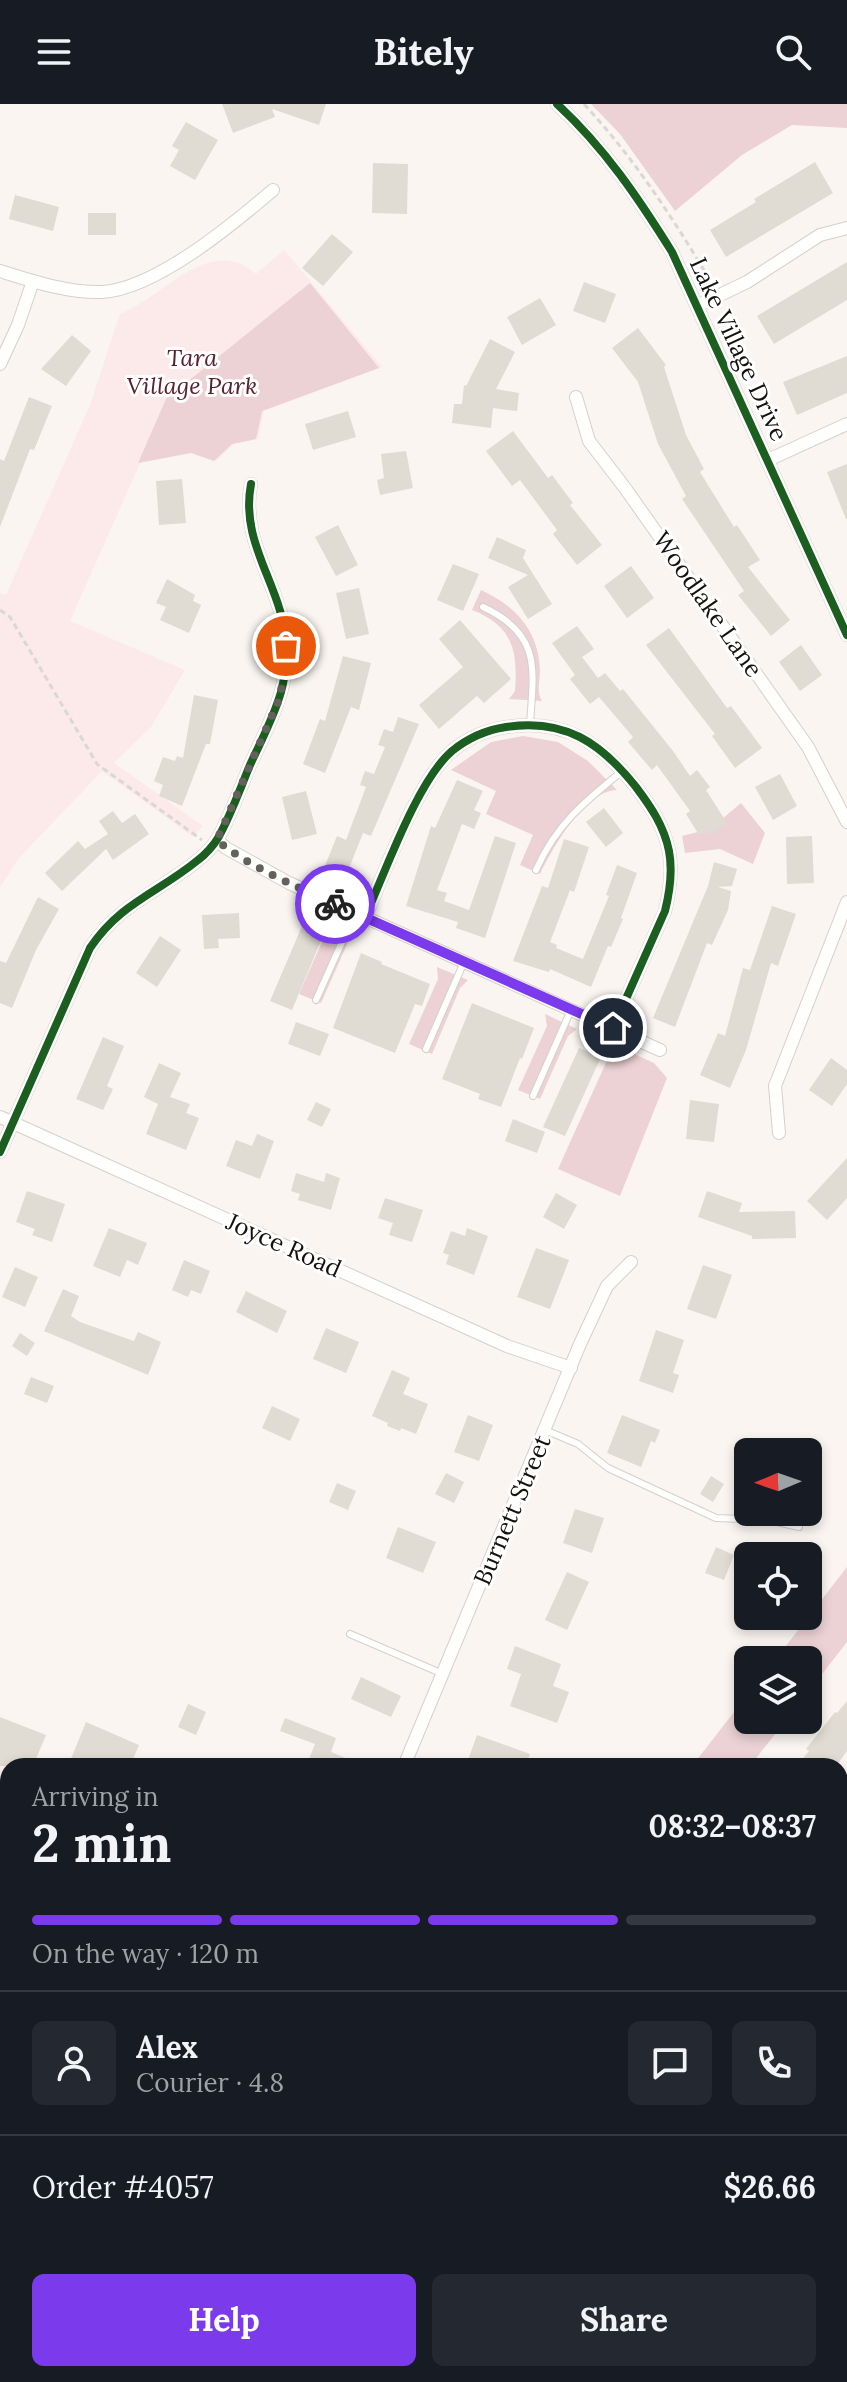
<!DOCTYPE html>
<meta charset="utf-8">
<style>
:root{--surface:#171b24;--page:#242831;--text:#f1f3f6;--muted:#9ea1a6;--line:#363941;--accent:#7c3aed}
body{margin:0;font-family:Lora,serif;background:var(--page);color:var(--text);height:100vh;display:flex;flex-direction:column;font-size:30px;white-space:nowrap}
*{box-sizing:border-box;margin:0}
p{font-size:26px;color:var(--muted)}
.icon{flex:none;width:44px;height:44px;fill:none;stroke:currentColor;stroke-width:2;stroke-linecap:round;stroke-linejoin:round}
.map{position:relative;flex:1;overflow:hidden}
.details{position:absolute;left:0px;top:1654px;width:848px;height:624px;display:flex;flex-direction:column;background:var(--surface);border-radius:24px 24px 0 0;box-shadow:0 4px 12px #0003}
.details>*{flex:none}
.needle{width:52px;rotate:268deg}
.controls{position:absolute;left:734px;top:1334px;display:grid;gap:16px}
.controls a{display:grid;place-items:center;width:88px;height:88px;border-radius:12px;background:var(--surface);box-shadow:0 4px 12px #0003;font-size:40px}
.pin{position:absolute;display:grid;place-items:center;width:68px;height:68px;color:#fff;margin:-34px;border:4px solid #fff;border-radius:50%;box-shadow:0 2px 8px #0007}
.courier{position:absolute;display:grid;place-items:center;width:80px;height:80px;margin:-40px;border:6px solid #7c3aed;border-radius:50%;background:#fff;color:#222;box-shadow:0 2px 10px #0007}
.overview em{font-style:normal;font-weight:700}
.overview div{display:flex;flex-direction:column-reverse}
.overview{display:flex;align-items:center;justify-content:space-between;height:136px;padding:0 32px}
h1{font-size:52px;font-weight:700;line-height:60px}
.bar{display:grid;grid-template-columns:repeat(4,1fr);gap:12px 8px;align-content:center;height:96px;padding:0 32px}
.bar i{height:10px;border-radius:6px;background:var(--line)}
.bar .selected{background:var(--accent)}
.bar p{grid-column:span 4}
.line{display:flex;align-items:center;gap:20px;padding:0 32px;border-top:2px solid var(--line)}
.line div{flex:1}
.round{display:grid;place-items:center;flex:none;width:84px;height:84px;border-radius:12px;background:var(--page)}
.button{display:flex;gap:16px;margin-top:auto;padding:16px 32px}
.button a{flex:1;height:92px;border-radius:12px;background:var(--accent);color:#fff;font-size:32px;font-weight:700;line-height:92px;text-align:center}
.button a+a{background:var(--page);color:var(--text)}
header{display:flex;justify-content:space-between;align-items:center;height:104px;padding:0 32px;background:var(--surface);font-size:36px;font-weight:700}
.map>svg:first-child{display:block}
.built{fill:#f3e9e0}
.green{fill:#fce9e9}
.forest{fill:#ecd2d4}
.building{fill:#e0dcd3}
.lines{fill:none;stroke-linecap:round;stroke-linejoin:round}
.service-casing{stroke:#d4d0cd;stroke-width:8}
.minor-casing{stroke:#d4d0cd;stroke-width:14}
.secondary-casing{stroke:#d4d0cd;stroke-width:20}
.path{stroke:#d9d8d7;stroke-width:3;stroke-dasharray:6 4;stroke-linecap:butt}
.service{stroke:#fefefd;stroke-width:6}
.minor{stroke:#fefefd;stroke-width:12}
.secondary{stroke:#f6f2f0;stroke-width:18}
.cycleway-casing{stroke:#fff;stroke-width:13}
.cycleway{stroke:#1b5e20;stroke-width:8}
.done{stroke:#64615d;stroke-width:8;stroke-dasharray:0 14.4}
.route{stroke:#7c3aed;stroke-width:10}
.labels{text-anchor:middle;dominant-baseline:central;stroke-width:6;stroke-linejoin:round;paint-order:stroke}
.street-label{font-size:24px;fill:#14110e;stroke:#fff}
.park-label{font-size:24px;font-style:italic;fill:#57212e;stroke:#fff}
</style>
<header><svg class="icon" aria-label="menu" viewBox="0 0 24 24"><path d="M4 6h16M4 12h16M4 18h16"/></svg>Bitely<svg class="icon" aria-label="search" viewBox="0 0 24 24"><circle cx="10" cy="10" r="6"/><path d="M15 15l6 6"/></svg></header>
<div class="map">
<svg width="847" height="2278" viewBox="0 0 847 2278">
<rect width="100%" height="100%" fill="#faf5f1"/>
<path class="built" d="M 0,1845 L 8,1849 L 8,1970 L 0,1977 Z"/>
<g class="green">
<path d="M 284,146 L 382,263 L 264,307 L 258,335 L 234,340 L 216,357 L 193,348 L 140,359 L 70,517 L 185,566 L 151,623 L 114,659 L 203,722 L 193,733 L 102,667 L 18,755 L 0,783 L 0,489 L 6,491 L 90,301 L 120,210 C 164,193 210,129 256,170 Z"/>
<path d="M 847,1989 L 847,2185 L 840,2194 L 840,1990 Z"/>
</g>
<g class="forest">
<path d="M 591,0 L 847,0 L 847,24 L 792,21 L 742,51 L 675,107 L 620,30 Z"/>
<path d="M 310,179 L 379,264 L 262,307 L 256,335 L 232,340 L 214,357 L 191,349 L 138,359 L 166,295 Z"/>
<path d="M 481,486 C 516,502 539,527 540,567 C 540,577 536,588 542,597 L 509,595 L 515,587 C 518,547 513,522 472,506 Z"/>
<path d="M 523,632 L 558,638 L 588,657 L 617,686 C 584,687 553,744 540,770 L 520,761 L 533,731 L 486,710 L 496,687 L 451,666 L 491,638 Z"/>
<path d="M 741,699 L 765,729 L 753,760 L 720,745 L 685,749 L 682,732 L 710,725 Z"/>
<path d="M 325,814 L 358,828 L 349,836 L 321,899 L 299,890 L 329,822 Z"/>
<path d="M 437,863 L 468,876 L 460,884 L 432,950 L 409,940 L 438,875 Z"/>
<path d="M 545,910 L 577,925 L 568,932 L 540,995 L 518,986 L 547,922 Z"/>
<path d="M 614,941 L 654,959 L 667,974 L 620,1092 L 558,1065 Z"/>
<path d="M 847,1463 L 847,1538 L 808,1588 L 808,1556 L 775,1556 Z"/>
<path d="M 748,1590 L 748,1616 L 786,1616 L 750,1662 L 692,1662 Z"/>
</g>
<g class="building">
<path d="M 222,0 L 326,0 L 319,21 L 272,5 L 275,13 L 233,29 Z"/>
<path d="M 186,18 L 218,36 L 195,76 L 170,62 L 179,46 L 172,42 Z"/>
<path d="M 815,58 L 833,89 L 726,153 L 710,126 L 756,98 L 754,95 Z"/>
<path d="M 373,59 L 408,60 L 407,110 L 372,109 Z"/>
<path d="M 15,91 L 59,103 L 53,127 L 9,115 Z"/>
<rect x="88" y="109" width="28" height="22"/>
<path d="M 332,130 L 353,148 L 323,182 L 302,164 Z"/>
<path d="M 847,158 L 847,196 L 774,240 L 757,212 Z"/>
<path d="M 584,178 L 616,190 L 605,219 L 573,207 Z"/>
<path d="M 540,194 L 556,221 L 522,241 L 507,213 Z"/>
<path d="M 638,224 L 666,261 L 664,263 L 686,331 L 704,365 L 700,368 L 734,423 L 737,421 L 760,456 L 748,463 L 790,516 L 771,532 L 738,491 L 744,487 L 682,395 L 686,392 L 658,340 L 638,278 L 612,244 Z"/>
<path d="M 72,231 L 91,247 L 66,282 L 41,265 Z"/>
<path d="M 490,235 L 515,248 L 496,285 L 519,289 L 517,307 L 493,304 L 491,324 L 452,319 L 454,300 L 462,300 L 464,281 L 466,282 Z"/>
<path d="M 847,252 L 847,289 L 797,311 L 783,278 Z"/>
<path d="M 29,293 L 52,302 L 34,346 L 30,345 L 0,423 L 0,355 L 4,357 Z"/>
<path d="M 348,307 L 356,333 L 313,346 L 305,320 Z"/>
<path d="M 513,327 L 548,374 L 552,371 L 573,399 L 570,401 L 602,441 L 577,461 L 553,430 L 557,426 L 520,376 L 512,382 L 486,347 Z"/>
<path d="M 406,347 L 413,384 L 380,391 L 377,376 L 384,374 L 381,350 Z"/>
<path d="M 847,360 L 847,415 L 846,415 L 827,368 Z"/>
<path d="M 182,375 L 186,419 L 159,421 L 156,377 Z"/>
<path d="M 338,421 L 358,461 L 336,472 L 315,433 Z"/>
<path d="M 497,433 L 526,446 L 523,454 L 552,500 L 528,515 L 508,483 L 528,471 L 488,454 Z"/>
<path d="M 453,460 L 479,470 L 463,507 L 437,496 Z"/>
<path d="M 631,462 L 654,494 L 627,514 L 604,482 Z"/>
<path d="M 167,475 L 195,491 L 193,497 L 201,501 L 189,529 L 160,516 L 166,503 L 156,499 Z"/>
<path d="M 359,484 L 369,530 L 346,535 L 336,489 Z"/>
<path d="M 460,516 L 511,575 L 484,599 L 477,592 L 439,625 L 419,601 L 463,563 L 439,535 Z"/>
<path d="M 577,522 L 594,545 L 582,553 L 598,574 L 605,569 L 620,587 L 623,585 L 673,647 L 690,672 L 697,666 L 710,683 L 706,686 L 727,719 L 708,731 L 706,727 L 699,731 L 686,710 L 690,707 L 657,661 L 652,666 L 628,638 L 633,633 L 599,593 L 590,600 L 570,575 L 575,571 L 552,539 Z"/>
<path d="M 669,524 L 727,604 L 731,602 L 762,644 L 735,664 L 712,632 L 715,630 L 646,541 Z"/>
<path d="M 801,541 L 822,571 L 800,587 L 779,558 Z"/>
<path d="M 343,552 L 371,559 L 359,606 L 351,603 L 325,669 L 303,660 L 320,615 L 325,617 Z"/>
<path d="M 194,591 L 218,596 L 210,640 L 206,640 L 182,702 L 159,692 L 163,681 L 154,677 L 163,653 L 175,657 L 177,652 L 183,654 Z"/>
<path d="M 398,613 L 419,620 L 371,732 L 363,729 L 346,772 L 324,764 L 337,732 L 346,736 L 366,683 L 360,681 L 365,667 L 374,670 L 385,643 L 378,641 L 384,625 L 393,628 Z"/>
<path d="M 780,670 L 797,702 L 773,716 L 755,683 Z"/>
<path d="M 457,676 L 483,687 L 474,706 L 481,709 L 474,725 L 462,720 L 437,786 L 447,789 L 444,797 L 469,806 L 495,732 L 516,739 L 485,834 L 456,824 L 458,818 L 406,802 L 431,722 L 435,724 Z"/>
<path d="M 306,687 L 317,730 L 292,736 L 282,693 Z"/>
<path d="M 604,704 L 623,729 L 606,743 L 586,718 Z"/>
<path d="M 113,707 L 122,719 L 135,710 L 149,730 L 113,756 L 106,745 L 62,787 L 45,769 L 78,737 L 85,745 L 108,730 L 99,717 Z"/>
<path d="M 812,732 L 814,779 L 787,780 L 786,733 Z"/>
<path d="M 564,735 L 589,743 L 574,788 L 570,786 L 550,838 L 557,841 L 556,844 L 583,855 L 609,792 L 606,791 L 617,761 L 637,769 L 621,814 L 623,815 L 611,843 L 608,842 L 591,883 L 550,865 L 549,868 L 513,857 L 542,782 L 548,784 Z"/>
<path d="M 714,758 L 737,765 L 732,782 L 718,783 L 731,787 L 728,806 L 712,841 L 707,839 L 675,923 L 653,914 L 708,782 Z"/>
<path d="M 38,793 L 59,805 L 36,846 L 12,904 L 0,899 L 0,857 L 6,859 Z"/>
<path d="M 772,802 L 796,810 L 778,862 L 771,859 L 746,946 L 730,984 L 700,971 L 718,929 L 725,932 L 743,864 L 750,866 Z"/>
<path d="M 239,809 L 240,834 L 218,835 L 219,844 L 204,845 L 202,811 Z"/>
<path d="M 302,822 L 323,832 L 292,906 L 270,897 Z"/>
<path d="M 160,832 L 181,846 L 157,883 L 136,869 Z"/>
<path d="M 361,849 L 382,858 L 381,860 L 430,880 L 422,902 L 415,900 L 395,949 L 333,924 Z"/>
<path d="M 472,899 L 534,924 L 522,955 L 520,954 L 501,1003 L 478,995 L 480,990 L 442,975 Z"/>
<path d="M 296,918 L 329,930 L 320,952 L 288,940 Z"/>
<path d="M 103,933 L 124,942 L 107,982 L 113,985 L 103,1006 L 76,995 Z"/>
<path d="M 579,944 L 601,953 L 565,1032 L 543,1023 Z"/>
<path d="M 831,954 L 847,966 L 847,980 L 832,1002 L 809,986 Z"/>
<path d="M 159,959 L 181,969 L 170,993 L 190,1000 L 186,1009 L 199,1014 L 186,1046 L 146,1030 L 158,1000 L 144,993 Z"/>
<path d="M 690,996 L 719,1000 L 714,1038 L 686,1035 Z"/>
<path d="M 316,998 L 331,1005 L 322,1023 L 307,1016 Z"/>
<path d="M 513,1015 L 545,1028 L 537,1049 L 505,1037 Z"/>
<path d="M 257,1030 L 274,1037 L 260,1075 L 226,1062 L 236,1036 L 252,1042 Z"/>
<path d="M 847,1054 L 847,1094 L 827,1116 L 807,1097 Z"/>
<path d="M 296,1069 L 324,1078 L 326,1069 L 340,1074 L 331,1106 L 298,1096 L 300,1090 L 291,1087 Z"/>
<path d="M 27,1087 L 65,1100 L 52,1138 L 32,1131 L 35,1125 L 16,1118 Z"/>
<path d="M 707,1087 L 742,1099 L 739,1108 L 795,1107 L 796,1134 L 752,1135 L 752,1132 L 698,1113 Z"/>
<path d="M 556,1089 L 577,1101 L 564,1125 L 543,1113 Z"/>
<path d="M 385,1094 L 423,1106 L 412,1138 L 389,1131 L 393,1119 L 378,1114 Z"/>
<path d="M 109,1124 L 147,1139 L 138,1161 L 127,1156 L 120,1173 L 93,1162 Z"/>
<path d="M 467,1124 L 488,1132 L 474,1171 L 446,1160 L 449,1151 L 443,1149 L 451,1127 L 465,1132 Z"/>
<path d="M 536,1144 L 569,1156 L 550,1205 L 517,1193 Z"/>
<path d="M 184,1156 L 210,1167 L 201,1190 L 191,1186 L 188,1193 L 172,1186 Z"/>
<path d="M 703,1161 L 732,1171 L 716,1215 L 687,1205 Z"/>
<path d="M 15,1163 L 38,1173 L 25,1203 L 2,1193 Z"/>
<path d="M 63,1185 L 79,1192 L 71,1212 L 80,1218 L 134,1237 L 138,1228 L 161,1238 L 148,1271 L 44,1227 Z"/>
<path d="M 246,1187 L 287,1207 L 277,1229 L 236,1208 Z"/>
<path d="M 326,1224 L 359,1238 L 346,1269 L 313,1255 Z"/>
<path d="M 656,1226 L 684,1236 L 673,1269 L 679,1271 L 673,1289 L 639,1277 Z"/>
<path d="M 20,1229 L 35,1239 L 27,1252 L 12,1242 Z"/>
<path d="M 392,1266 L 410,1274 L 403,1290 L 428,1300 L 416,1330 L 401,1324 L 400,1327 L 387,1322 L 388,1319 L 372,1312 Z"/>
<path d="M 31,1273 L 54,1282 L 47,1299 L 24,1290 Z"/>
<path d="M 272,1302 L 300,1315 L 290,1337 L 262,1324 Z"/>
<path d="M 468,1311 L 493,1321 L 479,1357 L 454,1348 Z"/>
<path d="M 622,1311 L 660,1326 L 655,1339 L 651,1337 L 641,1363 L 607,1349 Z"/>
<path d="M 446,1369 L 464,1378 L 454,1399 L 435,1390 Z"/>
<path d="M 711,1372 L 724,1380 L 713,1398 L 700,1390 Z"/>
<path d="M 337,1379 L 356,1387 L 348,1406 L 329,1398 Z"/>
<path d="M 575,1405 L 604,1414 L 592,1449 L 563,1439 Z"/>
<path d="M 398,1423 L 436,1438 L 423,1469 L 386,1454 Z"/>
<path d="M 716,1443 L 734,1451 L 724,1476 L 705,1469 Z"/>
<path d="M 567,1468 L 589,1478 L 567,1526 L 545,1516 Z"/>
<path d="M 515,1542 L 561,1560 L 553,1582 L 569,1588 L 557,1619 L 510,1602 L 521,1570 L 507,1565 Z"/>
<path d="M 361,1573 L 401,1592 L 391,1613 L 351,1595 Z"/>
<path d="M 847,1597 L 847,1647 L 836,1662 L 797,1662 L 809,1647 L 806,1645 L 835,1608 L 837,1609 Z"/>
<path d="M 188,1600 L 206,1608 L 196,1631 L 178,1623 Z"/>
<path d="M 0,1613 L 46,1631 L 33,1662 L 0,1662 Z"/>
<path d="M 285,1614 L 336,1634 L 331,1648 L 365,1662 L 306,1662 L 315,1640 L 280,1627 Z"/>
<path d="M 86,1618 L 139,1641 L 130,1662 L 68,1662 Z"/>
<path d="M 477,1631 L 530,1650 L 526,1662 L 484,1662 L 468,1656 Z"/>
</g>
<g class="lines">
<g class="service-casing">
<g id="service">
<path d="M 483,503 C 541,530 534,564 530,619"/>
<path d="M 536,766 C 556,721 583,699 621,668"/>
<path d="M 316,896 L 355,809"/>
<path d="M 426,945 L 464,858"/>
<path d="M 533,992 L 571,906"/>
<path d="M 545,1326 L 578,1340 L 608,1364 L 716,1414 L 768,1416 L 799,1423"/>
<path d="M 350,1530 L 443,1570"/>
</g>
</g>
<g class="minor-casing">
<g id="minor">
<path d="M 557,0 C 604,43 639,95 672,148 L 847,531"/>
<path d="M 0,167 C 32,177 68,189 102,188 C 155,185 232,121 273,86"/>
<path d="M 697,202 L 747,178 L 820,131 L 847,124"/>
<path d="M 0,260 L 18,221 L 33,177"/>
<path d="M 576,293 L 589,337 L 625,384 L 808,643 L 847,718"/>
<path d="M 768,356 L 847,320"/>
<path d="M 217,736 L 226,744 L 289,779 L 660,946"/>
<path d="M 365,813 C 385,769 417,677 452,647 C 468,634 486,626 506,623 C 565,614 601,639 636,683 C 651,703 664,722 669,747 C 673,768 670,787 665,807 L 613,924"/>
<path d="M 0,1013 L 507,1242 L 571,1264"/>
<path d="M 779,1029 L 775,982 L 847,798"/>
<path d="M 0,1048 L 90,844 C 121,798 158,789 198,756 C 205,751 214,741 218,734 C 231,711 240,685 250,661 C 261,637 274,613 281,588 C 285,574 286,559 286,545 C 286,485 239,443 251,380"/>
<path d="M 404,1662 L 580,1240 L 607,1182 L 631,1158"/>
<path d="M 840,1713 L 847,1705"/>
<path d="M 840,1883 L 847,1882"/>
<path d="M 0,2119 L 8,2113"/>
<path d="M 839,2278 L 847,2265"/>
</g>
</g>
<g class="secondary-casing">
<g id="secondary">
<path d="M 0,1778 L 8,1782"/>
<path d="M 0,1814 L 8,1818"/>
<path d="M 840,2246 L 847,2250"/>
<path d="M 813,2270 L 826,2278"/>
</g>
</g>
<g class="path">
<path d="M 584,0 C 632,52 669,108 705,168"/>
<path d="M 0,506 L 10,513 L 97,660 L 202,736"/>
</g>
<use href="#service" class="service"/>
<use href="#minor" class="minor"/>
<use href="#secondary" class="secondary"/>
<g class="cycleway-casing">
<g id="cycleway">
<path d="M 557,0 C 604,43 639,95 672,148 L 847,531"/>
<path d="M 365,813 C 385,769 417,677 452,647 C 468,634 486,626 506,623 C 565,614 601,639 636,683 C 651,703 664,722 669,747 C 673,768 670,787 665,807 L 613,924"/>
<path d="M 0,1048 L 90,844 C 121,798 158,789 198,756 C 205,751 214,741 218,734 C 231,711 240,685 250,661 C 261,637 274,613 281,588 C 285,574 286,559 286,545 C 286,485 239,443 251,380"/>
</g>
</g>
<use href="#cycleway" class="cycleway"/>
</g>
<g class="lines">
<path class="done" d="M 286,542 L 285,570 L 278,598 L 217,736 C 245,761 300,784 335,800"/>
<path class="route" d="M 335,800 L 613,924"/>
</g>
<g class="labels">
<g class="street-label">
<text transform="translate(739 245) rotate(65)">Lake Village Drive</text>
<text transform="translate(708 500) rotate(55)">Woodlake Lane</text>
<text transform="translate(284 1141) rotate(24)">Joyce Road</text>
<text transform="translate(512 1406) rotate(-67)">Burnett Street</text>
</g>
<g class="park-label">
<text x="192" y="253">Tara<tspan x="192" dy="28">Village Park</tspan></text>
</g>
</g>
</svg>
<div class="controls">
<a><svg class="needle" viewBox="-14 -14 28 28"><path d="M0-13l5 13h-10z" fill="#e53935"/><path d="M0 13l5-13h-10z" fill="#9ea1a6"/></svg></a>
<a><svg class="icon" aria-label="locate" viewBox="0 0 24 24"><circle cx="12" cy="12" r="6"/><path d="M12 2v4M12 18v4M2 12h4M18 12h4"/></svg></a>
<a><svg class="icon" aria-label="layers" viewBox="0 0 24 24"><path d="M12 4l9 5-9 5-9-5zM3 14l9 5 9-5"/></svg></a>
</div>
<div class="pin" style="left:286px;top:542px;background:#ea580c"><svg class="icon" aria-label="bag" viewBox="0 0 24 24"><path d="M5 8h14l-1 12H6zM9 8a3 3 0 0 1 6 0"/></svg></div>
<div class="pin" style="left:613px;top:924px;background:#1f2937"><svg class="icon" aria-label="home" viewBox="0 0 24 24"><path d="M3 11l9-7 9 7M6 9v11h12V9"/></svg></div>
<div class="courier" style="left:335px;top:800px"><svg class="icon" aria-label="bike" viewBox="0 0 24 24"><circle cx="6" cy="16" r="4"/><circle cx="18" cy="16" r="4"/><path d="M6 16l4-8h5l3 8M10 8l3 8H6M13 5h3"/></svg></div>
<section class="details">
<div class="overview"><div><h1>2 min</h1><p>Arriving in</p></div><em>08:32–08:37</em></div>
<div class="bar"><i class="selected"></i><i class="selected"></i><i class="selected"></i><i></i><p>On the way · 120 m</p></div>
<div class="line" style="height:144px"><a class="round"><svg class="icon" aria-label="person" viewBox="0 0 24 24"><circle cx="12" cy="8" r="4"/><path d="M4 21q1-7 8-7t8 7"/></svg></a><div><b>Alex</b><p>Courier · 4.8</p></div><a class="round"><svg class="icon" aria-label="chat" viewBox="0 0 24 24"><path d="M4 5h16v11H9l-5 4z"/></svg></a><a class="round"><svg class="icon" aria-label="phone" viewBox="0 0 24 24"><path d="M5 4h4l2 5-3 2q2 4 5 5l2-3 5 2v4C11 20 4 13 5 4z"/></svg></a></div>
<div class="line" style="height:104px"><div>Order #4057</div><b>$26.66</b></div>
<div class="button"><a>Help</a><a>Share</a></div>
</section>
</div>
